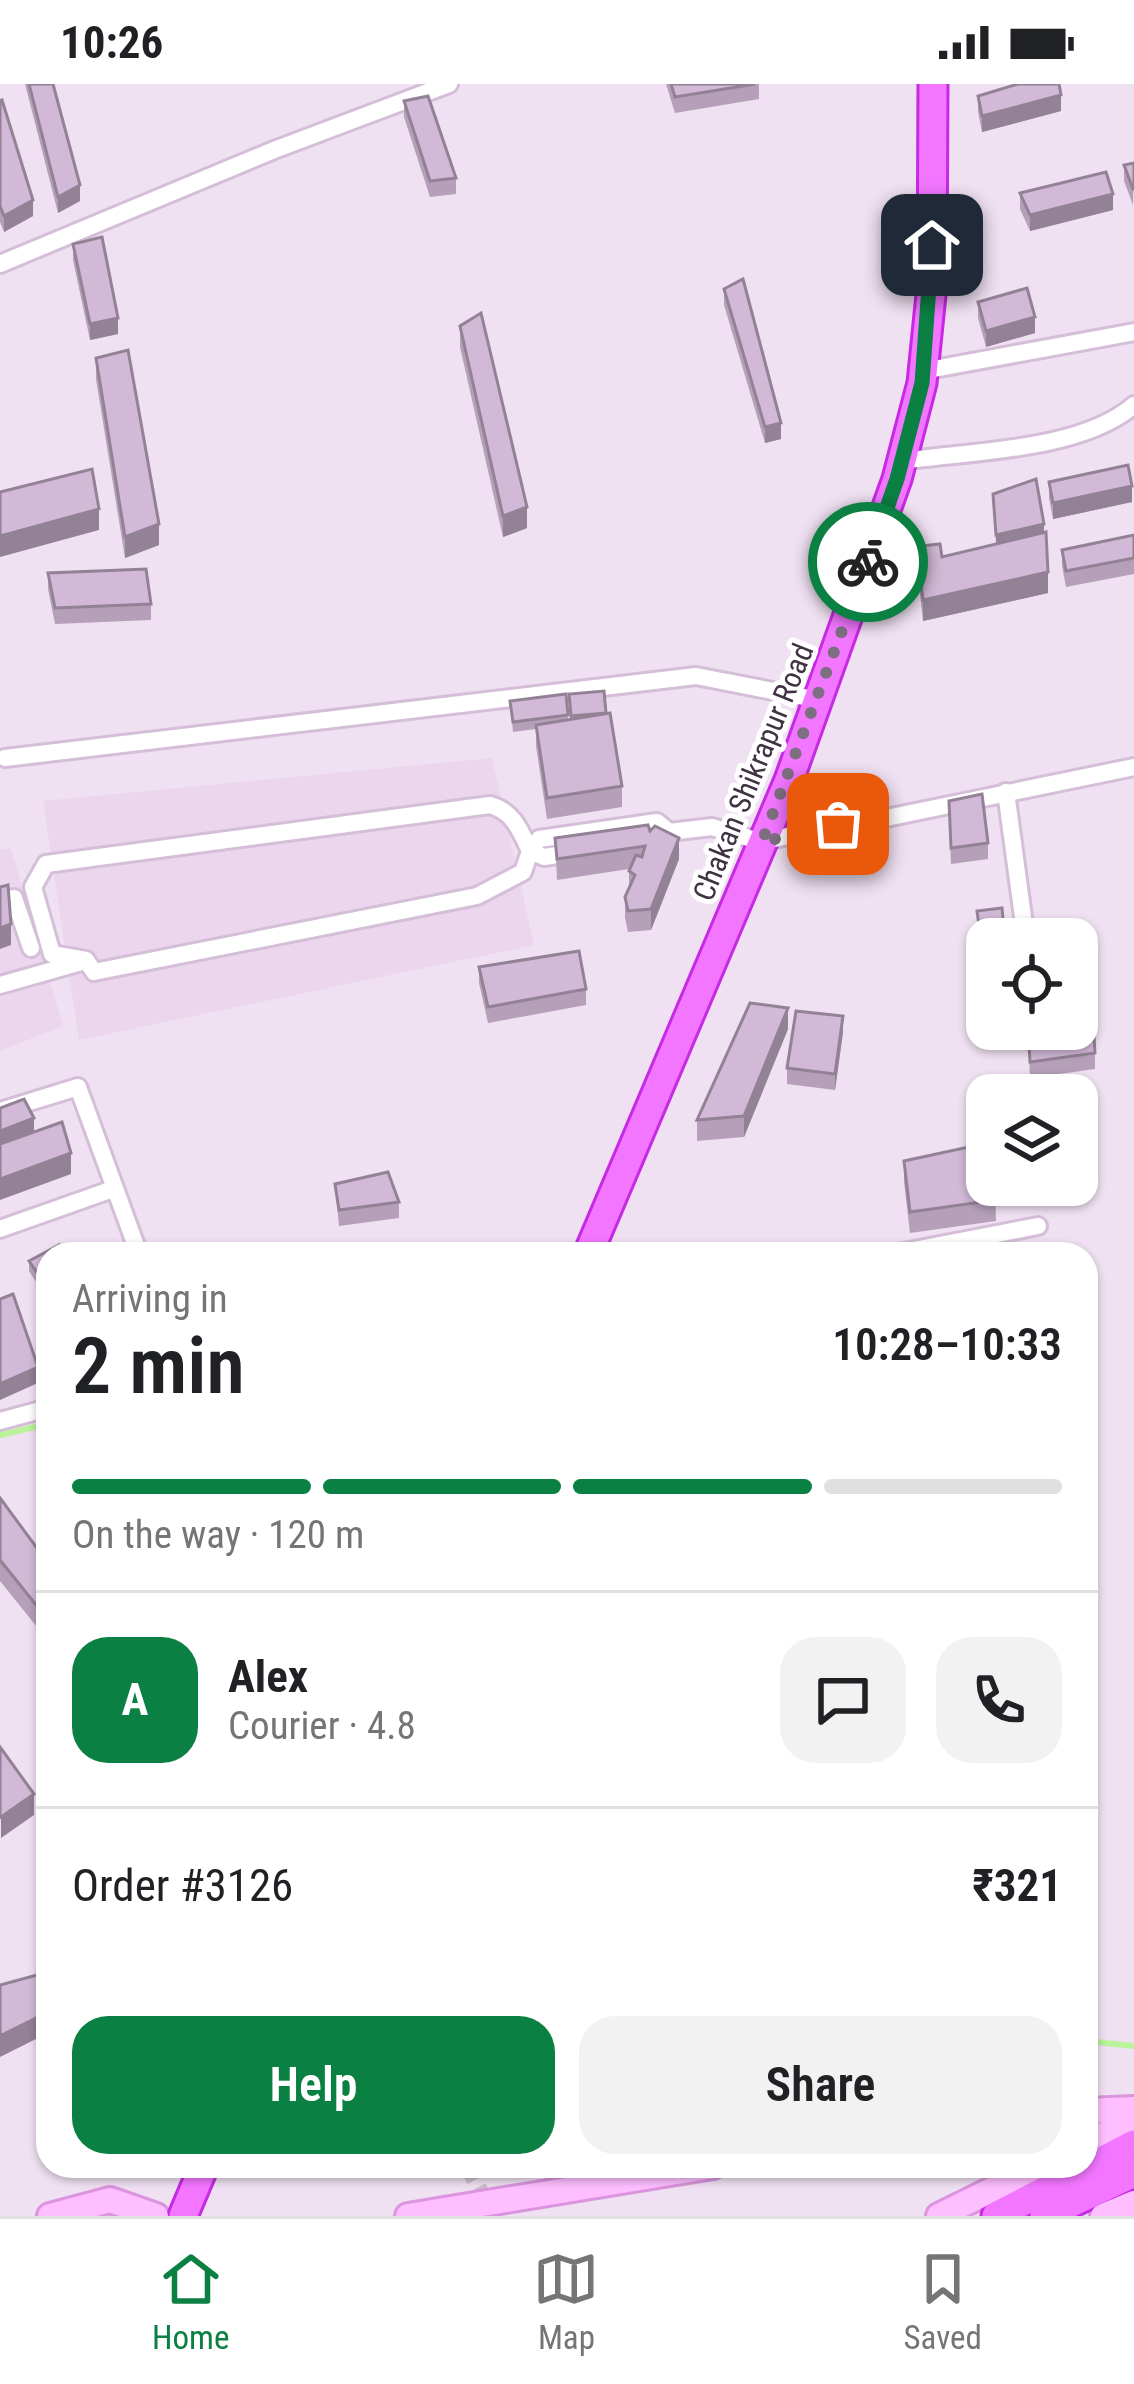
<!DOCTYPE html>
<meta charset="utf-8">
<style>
:root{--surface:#fff;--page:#f2f2f2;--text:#202124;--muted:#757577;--line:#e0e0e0;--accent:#0b8043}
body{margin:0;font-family:"Roboto Condensed",sans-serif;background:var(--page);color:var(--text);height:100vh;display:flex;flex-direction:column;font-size:45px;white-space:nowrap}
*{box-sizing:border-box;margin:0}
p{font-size:39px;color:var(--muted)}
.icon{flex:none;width:66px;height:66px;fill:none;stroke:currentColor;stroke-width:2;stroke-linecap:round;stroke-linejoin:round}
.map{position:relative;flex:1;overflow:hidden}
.drawer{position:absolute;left:36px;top:1158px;width:1062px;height:936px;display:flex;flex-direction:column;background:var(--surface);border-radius:36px;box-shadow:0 3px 9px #0004}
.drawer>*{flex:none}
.tools{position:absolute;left:966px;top:834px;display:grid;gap:24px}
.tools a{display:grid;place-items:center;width:132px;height:132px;border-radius:24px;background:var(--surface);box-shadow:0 3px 9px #0004;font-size:60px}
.pin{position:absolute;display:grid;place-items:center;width:102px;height:102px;color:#fff;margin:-51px;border-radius:24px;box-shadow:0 6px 18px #0006}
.courier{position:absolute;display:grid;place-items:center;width:120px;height:120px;margin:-60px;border:9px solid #0b8043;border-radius:50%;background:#fff;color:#222;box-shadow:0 3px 15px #0007}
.overview em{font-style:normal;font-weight:600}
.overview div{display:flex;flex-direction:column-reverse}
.overview{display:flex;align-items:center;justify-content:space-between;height:204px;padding:0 36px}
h1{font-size:78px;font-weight:600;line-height:90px}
.bar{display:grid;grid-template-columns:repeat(4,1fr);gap:18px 12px;align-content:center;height:144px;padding:0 36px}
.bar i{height:15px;border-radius:9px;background:var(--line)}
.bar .selected{background:var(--accent)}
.bar p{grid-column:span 4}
.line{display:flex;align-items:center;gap:30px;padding:0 36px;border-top:3px solid var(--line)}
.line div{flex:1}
.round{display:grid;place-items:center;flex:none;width:126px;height:126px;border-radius:36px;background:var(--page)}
.action{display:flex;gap:24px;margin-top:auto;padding:24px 36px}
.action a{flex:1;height:138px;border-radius:36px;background:var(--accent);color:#fff;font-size:48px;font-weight:600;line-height:138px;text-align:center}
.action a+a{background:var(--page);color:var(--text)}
.status{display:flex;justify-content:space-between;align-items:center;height:84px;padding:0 60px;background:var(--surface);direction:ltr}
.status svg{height:33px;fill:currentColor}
.tab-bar{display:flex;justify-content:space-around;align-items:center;height:168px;border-top:3px solid var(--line);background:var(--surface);font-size:33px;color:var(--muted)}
.tab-bar a{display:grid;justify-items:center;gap:6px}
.tab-bar .selected{color:var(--accent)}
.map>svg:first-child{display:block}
.residential{fill:#ebd6ed}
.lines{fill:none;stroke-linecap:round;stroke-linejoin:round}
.stream{stroke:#baf399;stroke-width:6}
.minor-tunnel{stroke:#cdbecf;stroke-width:16;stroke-dasharray:16 8;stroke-linecap:butt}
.minor-casing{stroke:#d5bed8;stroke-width:22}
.secondary-casing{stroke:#db94de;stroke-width:30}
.trunk-casing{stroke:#c829e4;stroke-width:33}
.minor{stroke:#fff;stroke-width:16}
.secondary{stroke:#febeff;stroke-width:24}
.trunk{stroke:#f276ff;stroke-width:27}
.wall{fill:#b59fb9}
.shaded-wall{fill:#938296}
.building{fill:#d2b9d7;stroke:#938296;stroke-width:3}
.done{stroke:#7e6f80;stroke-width:12;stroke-dasharray:0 21.6}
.route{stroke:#0b8043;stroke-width:15}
.labels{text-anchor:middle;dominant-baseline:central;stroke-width:10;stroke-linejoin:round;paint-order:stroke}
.street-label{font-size:30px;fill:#403243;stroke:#fff}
</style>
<div class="status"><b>10:26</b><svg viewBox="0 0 49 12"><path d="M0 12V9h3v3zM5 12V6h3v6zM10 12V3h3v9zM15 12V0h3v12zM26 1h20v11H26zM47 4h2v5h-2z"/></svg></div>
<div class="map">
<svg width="1134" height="2132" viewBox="0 0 1134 2132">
<rect width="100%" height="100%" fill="#f0e1f2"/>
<g class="residential">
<path d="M 492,674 L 534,861 L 79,956 L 43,717 Z"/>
<path d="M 11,764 L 63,942 L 0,967 L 0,766 Z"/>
</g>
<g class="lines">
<g class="stream">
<path d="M 0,1351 L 48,1340"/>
<path d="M 1086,1957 L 1134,1962"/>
</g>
<path class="minor-tunnel" d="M 467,2082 L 487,2119"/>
<g class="minor-casing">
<g id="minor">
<path d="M 0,180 L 274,66 L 449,0"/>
<path d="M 923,287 L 1134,248"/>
<path d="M 902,377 C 971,367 1081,367 1134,321"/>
<path d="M 5,674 L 696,592 L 819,616"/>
<path d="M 1006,708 L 1026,855"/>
<path d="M 651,758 L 662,756 L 669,748 L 712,743 L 762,758 L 838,740 L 891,733 L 1134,683"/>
<path d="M 578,768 L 544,773 L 530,767 C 520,746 513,727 490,721 L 46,780 L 33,803 L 52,870 L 86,876 L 94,888 L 477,812 L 523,788 L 530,767 L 539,755 L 657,738 L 669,748"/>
<path d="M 0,818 L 14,814 L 31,864"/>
<path d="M 0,901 L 85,877"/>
<path d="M 0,1027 L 78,1003 L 139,1170"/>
<path d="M 0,1145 L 113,1105"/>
<path d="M 893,1170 L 1038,1142"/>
<path d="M 0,1337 L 48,1324"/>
</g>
</g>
<g class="secondary-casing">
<g id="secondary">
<path d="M 1086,2027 L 1134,2025"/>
<path d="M 1086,2059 L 1134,2036"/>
<path d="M 50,2132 L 110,2116 L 156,2132"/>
<path d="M 408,2132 L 713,2082"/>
<path d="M 939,2132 L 1040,2082"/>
<path d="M 1103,2132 L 1134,2119"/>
</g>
</g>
<g class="trunk-casing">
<g id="trunk">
<path d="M 588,1170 L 789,696 L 897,395 L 922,299 L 932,201 L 933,0"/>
<path d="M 183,2132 L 204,2082"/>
<path d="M 996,2132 L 1134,2060"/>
<path d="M 1044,2132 L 1134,2089"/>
</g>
</g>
<use href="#minor" class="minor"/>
<use href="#secondary" class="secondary"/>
<use href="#trunk" class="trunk"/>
</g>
<g class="wall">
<path d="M 25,0 L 53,0 L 80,117 L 58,129 Z"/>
<path d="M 666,0 L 759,0 L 759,15 L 675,29 Z"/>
<path d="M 978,12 L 1061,27 L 982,48 L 978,28 Z"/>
<path d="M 0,17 L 33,132 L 4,148 L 0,138 Z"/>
<path d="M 404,17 L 456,94 L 456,110 L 430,113 L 404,33 Z"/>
<path d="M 1134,79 L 1133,121 L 1124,97 L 1124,81 Z"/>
<path d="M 1020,109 L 1113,126 L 1030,147 L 1020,125 Z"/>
<path d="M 73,160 L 118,250 L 90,256 L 73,176 Z"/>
<path d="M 724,205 L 781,355 L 765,359 L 724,221 Z"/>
<path d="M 978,218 L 1035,249 L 986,263 L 978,234 Z"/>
<path d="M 460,242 L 527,444 L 503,453 L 460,263 Z"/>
<path d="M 96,274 L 159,461 L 125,474 L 96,295 Z"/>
<path d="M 1049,398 L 1132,418 L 1053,435 L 1049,414 Z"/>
<path d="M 993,410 L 1044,449 L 1048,509 L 923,537 L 919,501 L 906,499 L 903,485 L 903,464 L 942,473 L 996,460 Z"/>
<path d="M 1134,451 L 1134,490 L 1066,503 L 1062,482 L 1062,466 Z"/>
<path d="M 48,489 L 151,520 L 151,536 L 55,540 L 48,505 Z"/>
<path d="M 566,610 L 568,636 L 570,635 L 569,610 L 606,630 L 622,702 L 622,723 L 547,735 L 536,662 L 536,645 L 513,648 L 510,617 Z"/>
<path d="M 949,733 L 988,759 L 988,775 L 951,780 Z"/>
<path d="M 650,747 L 679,775 L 651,846 L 628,848 L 625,834 L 625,813 L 629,806 L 629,785 L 557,796 L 555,754 Z"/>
<path d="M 479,883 L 586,905 L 586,921 L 488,939 L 479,899 Z"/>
<path d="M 788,945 L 744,1053 L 697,1057 L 697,1036 Z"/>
<path d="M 1028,945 L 1095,969 L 1095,985 L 1030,994 Z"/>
<path d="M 843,948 L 835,1006 L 787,1000 L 787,984 Z"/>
<path d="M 904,1077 L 995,1101 L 996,1137 L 910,1149 L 904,1098 Z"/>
<path d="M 335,1100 L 399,1118 L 399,1134 L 339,1142 Z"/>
<path d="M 48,1170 L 48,1198 L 38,1201 L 29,1187 L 29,1177 Z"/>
<path d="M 0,1414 L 48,1479 L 45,1553 L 0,1497 Z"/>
</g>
<g class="shaded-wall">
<path d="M 1061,11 L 1061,27 L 982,48 L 982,32 Z"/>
<path d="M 80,101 L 80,117 L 58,129 L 58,113 Z"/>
<path d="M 1113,110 L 1113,126 L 1030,147 L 1030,131 Z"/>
<path d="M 33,116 L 33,132 L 4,148 L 4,132 Z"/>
<path d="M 1035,233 L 1035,249 L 986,263 L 986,247 Z"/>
<path d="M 118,234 L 118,250 L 90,256 L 90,240 Z"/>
<path d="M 781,339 L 781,355 L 765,359 L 765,343 Z"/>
<path d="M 1132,402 L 1132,418 L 1053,435 L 1053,419 Z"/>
<path d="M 527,423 L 527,444 L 503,453 L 503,432 Z"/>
<path d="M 99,425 L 99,446 L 0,473 L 0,452 Z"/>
<path d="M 159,440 L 159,461 L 125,474 L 125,453 Z"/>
<path d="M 1044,440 L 1044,455 L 996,467 L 996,451 Z"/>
<path d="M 1048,488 L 1048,509 L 923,537 L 923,516 Z"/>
<path d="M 679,754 L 679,775 L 651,846 L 651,825 Z"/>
<path d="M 11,840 L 11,861 L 0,865 L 0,844 Z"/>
<path d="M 987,862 L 987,872 L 982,873 L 982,863 Z"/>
<path d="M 788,924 L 788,945 L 744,1053 L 744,1032 Z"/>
<path d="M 843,932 L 843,948 L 835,1006 L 835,990 Z"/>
<path d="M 34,1034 L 34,1050 L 0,1063 L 0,1047 Z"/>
<path d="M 71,1069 L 71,1090 L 0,1116 L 0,1095 Z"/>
<path d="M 48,1187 L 48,1198 L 38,1201 L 38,1190 Z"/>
<path d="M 38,1283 L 38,1299 L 0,1316 L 0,1300 Z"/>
<path d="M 48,1528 L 48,1549 L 45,1553 L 45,1532 Z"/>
<path d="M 34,1710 L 34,1731 L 1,1754 L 1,1733 Z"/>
<path d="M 48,1928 L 48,1949 L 0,1973 L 0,1952 Z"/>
</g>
<g class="building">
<path d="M 29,0 L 53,0 L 80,101 L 58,113 Z"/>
<path d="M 671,0 L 755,0 L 675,13 Z"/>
<path d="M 1018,0 L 1059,0 L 1061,11 L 982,32 L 978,12 Z"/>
<path d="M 428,12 L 456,94 L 430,97 L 404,17 Z"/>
<path d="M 2,16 L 33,116 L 4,132 L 0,122 L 0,17 Z"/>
<path d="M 1134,79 L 1134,105 L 1133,105 L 1124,81 Z"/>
<path d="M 1106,88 L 1113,110 L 1030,131 L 1020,109 Z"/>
<path d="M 102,153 L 118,234 L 90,240 L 73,160 Z"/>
<path d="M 743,195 L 781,339 L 765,343 L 724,205 Z"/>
<path d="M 1027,204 L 1035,233 L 986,247 L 978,218 Z"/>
<path d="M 481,229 L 527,423 L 503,432 L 460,242 Z"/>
<path d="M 128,266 L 159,440 L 125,453 L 96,274 Z"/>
<path d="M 1128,381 L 1132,402 L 1053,419 L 1049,398 Z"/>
<path d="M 92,385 L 99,425 L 0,452 L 0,408 Z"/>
<path d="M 1036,395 L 1044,440 L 996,451 L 993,410 Z"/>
<path d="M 1046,448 L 1048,488 L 923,516 L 919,480 L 906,478 L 903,464 L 940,460 L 942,473 Z"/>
<path d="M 1134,451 L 1134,474 L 1066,487 L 1062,466 Z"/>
<path d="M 146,485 L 151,520 L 55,524 L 48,489 Z"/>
<path d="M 604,607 L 606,629 L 571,632 L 569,610 Z"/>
<path d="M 566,610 L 568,631 L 513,638 L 510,617 Z"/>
<path d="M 610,629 L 622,702 L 547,714 L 536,641 Z"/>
<path d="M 982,710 L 988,759 L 951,764 L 949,717 Z"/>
<path d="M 648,741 L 650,747 L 655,742 L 679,754 L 651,825 L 628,827 L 625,813 L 635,791 L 629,787 L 636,771 L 642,773 L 645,762 L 557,775 L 555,754 Z"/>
<path d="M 8,801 L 11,840 L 0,844 L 0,803 Z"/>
<path d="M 1002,824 L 1005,855 L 987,855 L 987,862 L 982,863 L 977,827 Z"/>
<path d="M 579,867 L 586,905 L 488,923 L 479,883 Z"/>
<path d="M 1092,917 L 1095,969 L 1030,978 L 1028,945 L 1077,945 L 1077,918 Z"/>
<path d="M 750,919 L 788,924 L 744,1032 L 697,1036 Z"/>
<path d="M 796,927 L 843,932 L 835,990 L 787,984 Z"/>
<path d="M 24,1015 L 34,1034 L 0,1047 L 0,1024 Z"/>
<path d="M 62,1038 L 71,1069 L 0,1095 L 0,1060 Z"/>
<path d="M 987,1059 L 987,1101 L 995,1101 L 996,1116 L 910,1128 L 904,1077 Z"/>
<path d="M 388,1088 L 399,1118 L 339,1126 L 335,1100 Z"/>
<path d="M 59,1161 L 61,1170 L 48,1170 L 48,1187 L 38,1190 L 29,1177 Z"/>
<path d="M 13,1210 L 38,1283 L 0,1300 L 0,1215 Z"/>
<path d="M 0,1414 L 48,1479 L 48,1528 L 45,1532 L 0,1476 Z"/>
<path d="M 0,1663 L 34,1710 L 1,1733 L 0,1731 Z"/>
<path d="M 48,1888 L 48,1928 L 0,1952 L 0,1901 Z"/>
</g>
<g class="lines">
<path class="done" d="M 838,740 L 762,758 L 868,478"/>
<path class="route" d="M 868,478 L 897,395 L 922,299 L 932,161"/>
</g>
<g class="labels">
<g class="street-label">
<text transform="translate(753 688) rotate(-68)">Chakan Shikrapur Road</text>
</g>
</g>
</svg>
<div class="tools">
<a><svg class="icon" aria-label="locate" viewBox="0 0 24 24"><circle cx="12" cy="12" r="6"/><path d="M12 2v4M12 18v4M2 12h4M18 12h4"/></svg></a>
<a><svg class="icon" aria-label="layers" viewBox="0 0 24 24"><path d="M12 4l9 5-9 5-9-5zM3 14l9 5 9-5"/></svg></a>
</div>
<div class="pin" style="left:838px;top:740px;background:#ea580c"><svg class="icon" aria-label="bag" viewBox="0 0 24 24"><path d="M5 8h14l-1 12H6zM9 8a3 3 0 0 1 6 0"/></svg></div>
<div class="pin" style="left:932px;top:161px;background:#1f2937"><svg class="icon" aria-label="home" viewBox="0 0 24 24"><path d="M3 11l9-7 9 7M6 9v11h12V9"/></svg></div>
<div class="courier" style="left:868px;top:478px"><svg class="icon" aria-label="bike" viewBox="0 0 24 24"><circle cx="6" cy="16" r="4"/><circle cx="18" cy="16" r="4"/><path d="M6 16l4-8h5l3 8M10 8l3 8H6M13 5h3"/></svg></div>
<section class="drawer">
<div class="overview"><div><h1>2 min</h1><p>Arriving in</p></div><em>10:28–10:33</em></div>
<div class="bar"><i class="selected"></i><i class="selected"></i><i class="selected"></i><i></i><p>On the way · 120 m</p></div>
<div class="line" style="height:216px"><b class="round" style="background:var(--accent);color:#fff">A</b><div><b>Alex</b><p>Courier · 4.8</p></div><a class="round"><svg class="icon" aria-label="chat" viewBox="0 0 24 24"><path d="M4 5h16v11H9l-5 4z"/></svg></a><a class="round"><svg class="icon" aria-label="phone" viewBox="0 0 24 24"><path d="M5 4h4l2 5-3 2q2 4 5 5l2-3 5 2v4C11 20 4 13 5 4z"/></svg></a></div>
<div class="line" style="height:156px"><div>Order #3126</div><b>₹321</b></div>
<div class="action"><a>Help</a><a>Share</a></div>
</section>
</div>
<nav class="tab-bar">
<a class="selected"><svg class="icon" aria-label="home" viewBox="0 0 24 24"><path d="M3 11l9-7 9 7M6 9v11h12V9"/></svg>Home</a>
<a><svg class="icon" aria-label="map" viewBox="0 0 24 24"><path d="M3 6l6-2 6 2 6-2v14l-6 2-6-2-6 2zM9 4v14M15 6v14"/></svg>Map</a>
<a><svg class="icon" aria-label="saved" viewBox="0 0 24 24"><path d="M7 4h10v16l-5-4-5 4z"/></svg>Saved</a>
</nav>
